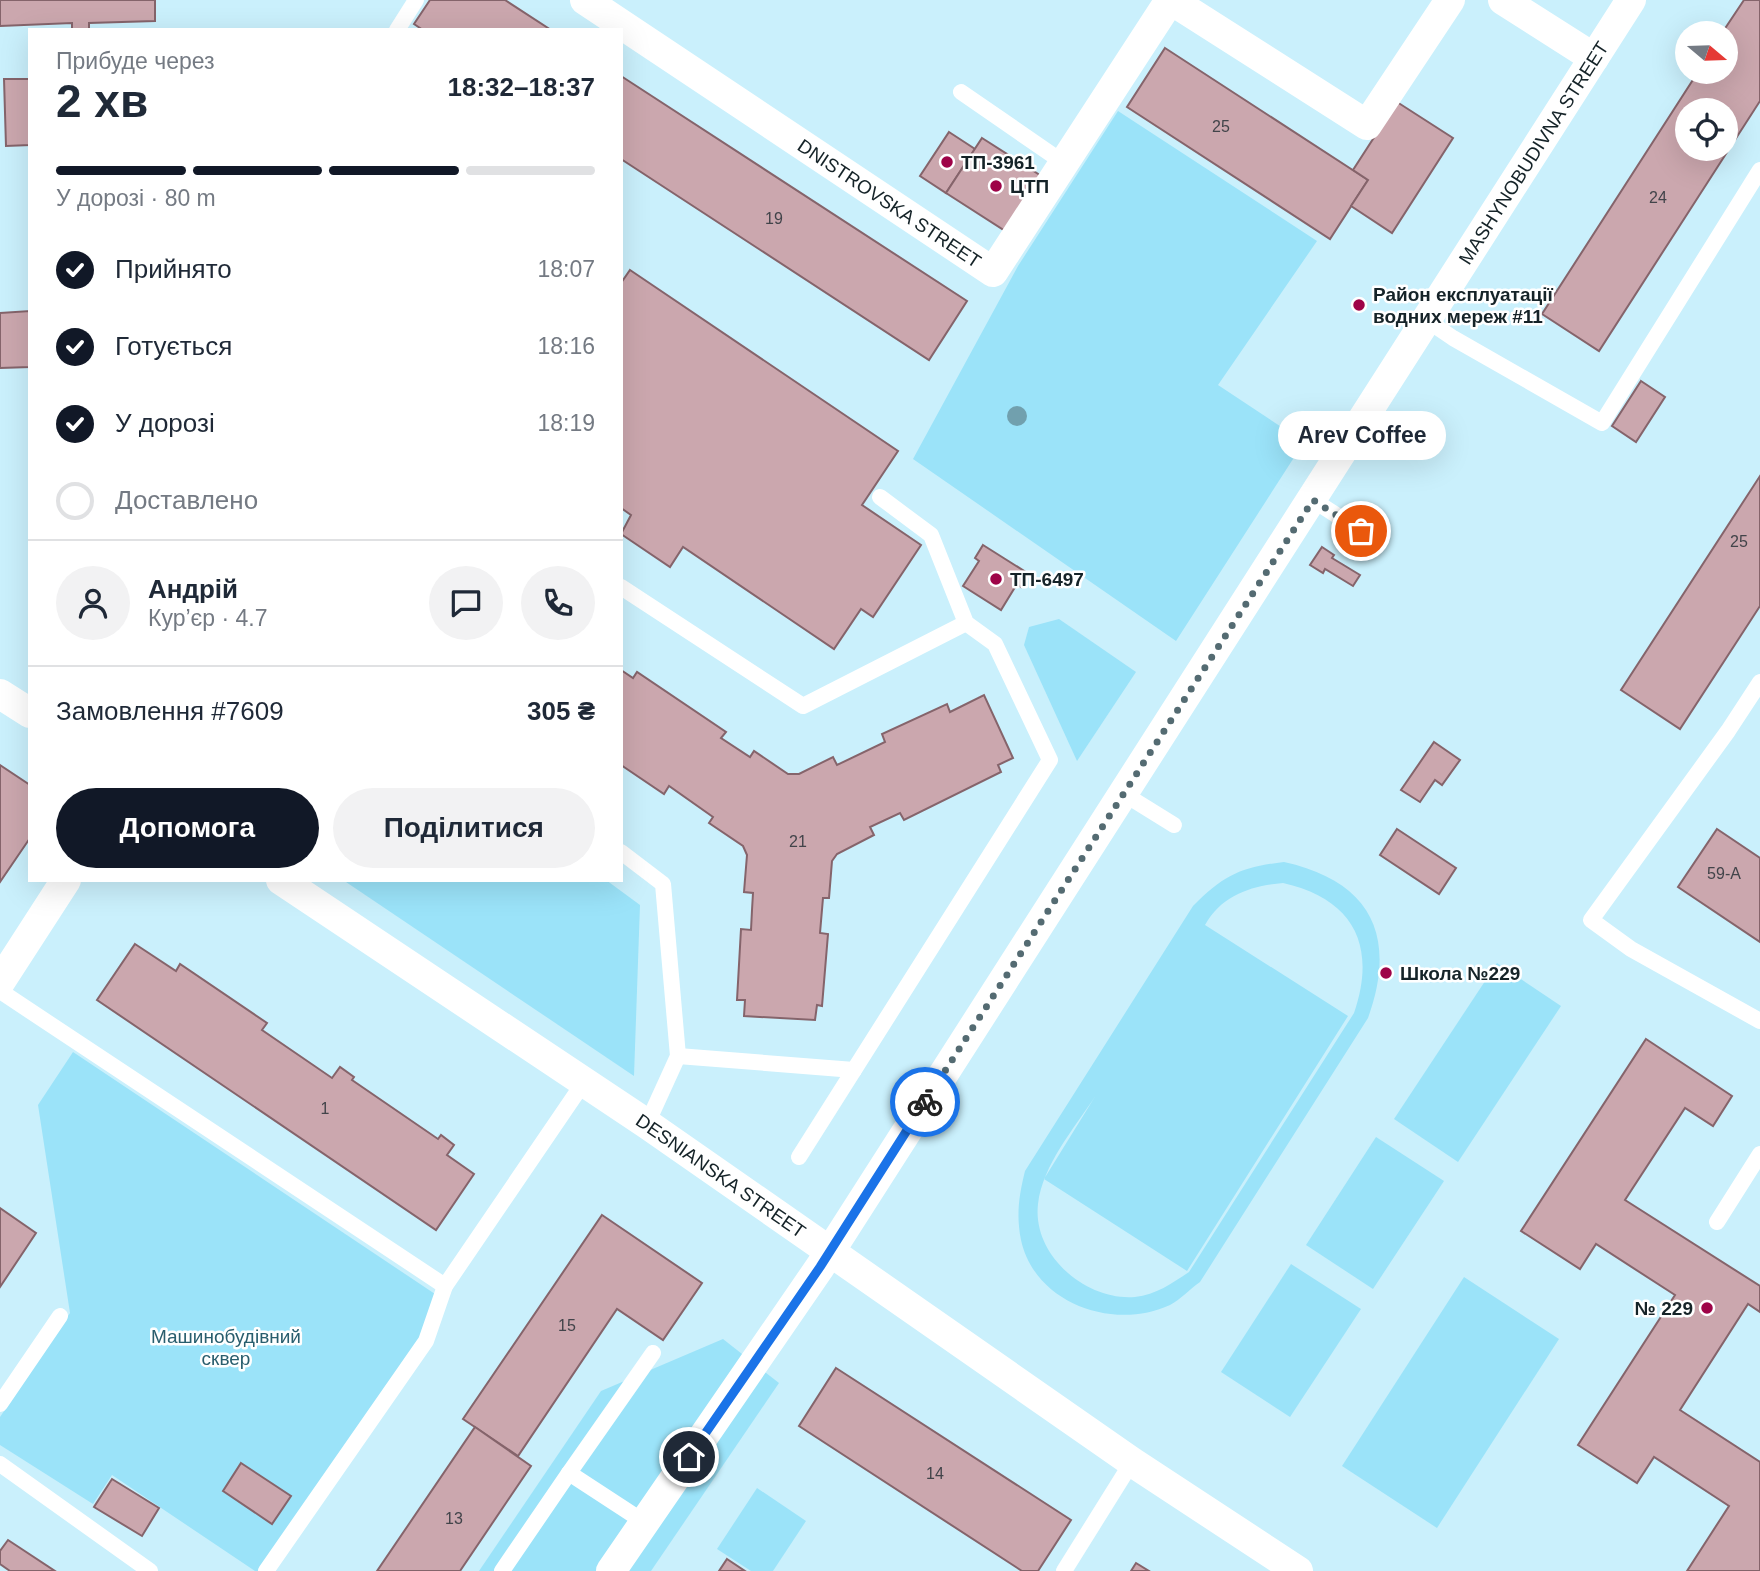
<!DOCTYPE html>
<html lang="uk">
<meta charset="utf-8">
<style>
:root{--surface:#fff;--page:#f2f2f3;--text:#1f2937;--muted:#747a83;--line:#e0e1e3;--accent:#111827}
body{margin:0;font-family:Arial,sans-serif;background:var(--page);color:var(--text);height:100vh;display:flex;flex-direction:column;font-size:26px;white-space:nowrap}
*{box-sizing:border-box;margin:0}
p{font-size:23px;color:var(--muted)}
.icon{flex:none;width:38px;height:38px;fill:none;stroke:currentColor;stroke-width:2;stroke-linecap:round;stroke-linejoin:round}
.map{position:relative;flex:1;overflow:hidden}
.side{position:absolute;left:28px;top:28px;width:595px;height:854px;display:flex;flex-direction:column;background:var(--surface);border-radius:0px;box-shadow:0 7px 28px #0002}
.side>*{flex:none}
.needle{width:46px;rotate:109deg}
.controls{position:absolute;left:1675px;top:21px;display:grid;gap:14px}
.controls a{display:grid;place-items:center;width:63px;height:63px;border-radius:50%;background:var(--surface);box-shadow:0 7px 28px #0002;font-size:35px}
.pin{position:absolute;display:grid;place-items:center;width:60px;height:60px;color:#fff;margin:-30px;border:4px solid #fff;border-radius:50%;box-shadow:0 2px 7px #0007}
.courier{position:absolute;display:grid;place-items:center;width:70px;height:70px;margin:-35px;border:5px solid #1a73e8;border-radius:50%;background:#fff;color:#222;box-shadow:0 2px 9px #0007}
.bubble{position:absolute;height:49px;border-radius:24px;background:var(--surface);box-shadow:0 7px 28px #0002;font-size:23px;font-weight:700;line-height:49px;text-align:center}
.head em{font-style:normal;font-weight:700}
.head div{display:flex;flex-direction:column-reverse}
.head{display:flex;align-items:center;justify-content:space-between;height:119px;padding:0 28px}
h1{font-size:46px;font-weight:700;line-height:52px}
.bar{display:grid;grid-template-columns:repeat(4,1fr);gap:10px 7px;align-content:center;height:84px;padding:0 28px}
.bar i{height:9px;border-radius:5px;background:var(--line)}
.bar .current{background:var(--accent)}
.bar p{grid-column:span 4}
.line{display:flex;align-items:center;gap:18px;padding:0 28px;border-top:2px solid var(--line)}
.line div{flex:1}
.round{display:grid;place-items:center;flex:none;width:74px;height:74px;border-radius:37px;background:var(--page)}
ol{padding:0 28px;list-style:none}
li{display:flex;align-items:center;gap:21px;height:77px}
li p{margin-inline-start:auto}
li .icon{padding:7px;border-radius:50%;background:var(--accent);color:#fff;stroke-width:4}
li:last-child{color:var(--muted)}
li i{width:38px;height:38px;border:4px solid var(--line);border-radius:50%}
.cta{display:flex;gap:14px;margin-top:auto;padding:14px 28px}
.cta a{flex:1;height:80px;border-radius:42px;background:var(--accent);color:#fff;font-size:28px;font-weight:700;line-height:80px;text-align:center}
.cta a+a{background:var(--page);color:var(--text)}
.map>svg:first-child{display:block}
.green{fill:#9be3f9;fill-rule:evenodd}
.building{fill:#cba7ae;stroke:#85646b;stroke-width:2;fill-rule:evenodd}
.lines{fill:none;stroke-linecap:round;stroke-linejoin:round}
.lane{stroke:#fff;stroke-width:16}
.street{stroke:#fff;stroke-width:30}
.tree{fill:#71a0ae}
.done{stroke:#546b72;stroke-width:7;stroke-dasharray:0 12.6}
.route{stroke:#1a73e8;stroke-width:9}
.poi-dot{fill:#9e0348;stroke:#fff;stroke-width:2.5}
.labels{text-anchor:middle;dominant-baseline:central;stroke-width:5;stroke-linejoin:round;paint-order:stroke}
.number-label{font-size:16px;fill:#42444a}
.street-label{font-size:19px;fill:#152328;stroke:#fff}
.poi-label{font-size:19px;font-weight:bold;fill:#152328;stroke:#fff;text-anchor:start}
.park-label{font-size:19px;fill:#295e6e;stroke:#fff}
</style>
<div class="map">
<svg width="1760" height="1571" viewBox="0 0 1760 1571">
<rect width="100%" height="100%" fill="#caf0fc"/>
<g class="green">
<path d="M 1118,111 L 1317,241 L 1218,385 L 1304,442 L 1176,641 L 913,459 L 1018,266 Z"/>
<path d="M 1059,619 L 1136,672 L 1077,761 L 1024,645 L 1029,627 Z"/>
<path d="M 1284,862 C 1370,881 1398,935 1368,1018 L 1200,1282 C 1190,1289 1180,1300 1170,1305 C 1114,1331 1035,1304 1021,1240 C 1016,1215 1019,1195 1025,1171 L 1193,906 C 1224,875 1241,867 1284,862 ZM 1283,883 C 1354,899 1377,946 1354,1013 L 1189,1272 C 1172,1283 1156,1295 1135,1297 C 1087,1301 1032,1256 1038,1204 C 1043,1164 1074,1129 1096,1095 L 1044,1179 L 1187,1271 L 1348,1016 L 1205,925 C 1222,895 1251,886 1283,883 Z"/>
<path d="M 343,880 L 606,880 L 640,905 L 634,1076 Z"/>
<path d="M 1497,963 L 1561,1006 L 1458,1162 L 1394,1119 Z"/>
<path d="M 73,1052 L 438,1296 L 423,1340 L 263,1571 L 255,1571 L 112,1475 L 93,1504 L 0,1445 L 0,1417 L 70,1313 L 38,1105 Z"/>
<path d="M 1376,1137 L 1444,1181 L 1373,1289 L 1306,1245 Z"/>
<path d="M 1291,1264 L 1361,1309 L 1290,1417 L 1221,1372 Z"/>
<path d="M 1464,1277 L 1559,1339 L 1437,1528 L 1342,1466 Z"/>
<path d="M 723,1339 L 779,1383 L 651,1571 L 479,1571 L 601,1391 Z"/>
<path d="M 757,1488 L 806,1521 L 773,1571 L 751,1571 L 717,1549 Z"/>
</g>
<g class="building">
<path d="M 0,0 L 155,0 L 155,21 L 89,23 L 89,30 L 72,30 L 72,23 L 0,26 Z"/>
<path d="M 430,0 L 505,0 L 551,30 L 423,30 L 414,24 Z"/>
<path d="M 1744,0 L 1760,0 L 1760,101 L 1599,351 L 1542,314 L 1698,72 L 1726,72 L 1726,33 L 1722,33 ZM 1687,110 L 1726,110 L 1726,149 L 1687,149 Z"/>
<path d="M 1165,48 L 1368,180 L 1330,239 L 1127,107 Z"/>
<path d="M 621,76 L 967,301 L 929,360 L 621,159 Z"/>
<path d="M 4,79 L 30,79 L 30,145 L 6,146 Z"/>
<path d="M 1397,102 L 1453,138 L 1392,233 L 1351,206 L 1368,180 L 1353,170 Z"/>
<path d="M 949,132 L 975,149 L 946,193 L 920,176 Z"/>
<path d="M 982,138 L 1046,179 L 1010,234 L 946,193 Z"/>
<path d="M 630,270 L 898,451 L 862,505 L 921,545 L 873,617 L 861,609 L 834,649 L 683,547 L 670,567 L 621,534 L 631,515 L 621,508 L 621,283 Z"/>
<path d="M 30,311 L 30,367 L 0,368 L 0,313 Z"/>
<path d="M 1641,381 L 1665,397 L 1636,442 L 1612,426 Z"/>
<path d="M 1760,476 L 1760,606 L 1680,729 L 1621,690 Z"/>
<path d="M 983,545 L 1029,574 L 1021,587 L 1017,584 L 1001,610 L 963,586 L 979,561 L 975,558 Z"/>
<path d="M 1322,547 L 1334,555 L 1332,558 L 1360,575 L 1353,586 L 1325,569 L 1323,573 L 1310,565 Z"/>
<path d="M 621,670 L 633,678 L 637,672 L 726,732 L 721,738 L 750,757 L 754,751 L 788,774 L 799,774 L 833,757 L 837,765 L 885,742 L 882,734 L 947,704 L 950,712 L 984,695 L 1013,758 L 998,765 L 1001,772 L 904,820 L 900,813 L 870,827 L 874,835 L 837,854 L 832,861 L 829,898 L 823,898 L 820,933 L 828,934 L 822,1006 L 817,1005 L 815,1020 L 744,1016 L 745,1000 L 737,1000 L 741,929 L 751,930 L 752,910 L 753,893 L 744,892 L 747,855 L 743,846 L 709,823 L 713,817 L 669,786 L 664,794 L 621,765 Z"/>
<path d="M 1434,742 L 1460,760 L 1442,785 L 1435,780 L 1420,802 L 1401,790 Z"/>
<path d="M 0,765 L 30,785 L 30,838 L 0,882 Z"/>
<path d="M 1397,829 L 1456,868 L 1439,894 L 1380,855 Z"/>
<path d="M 1717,829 L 1760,858 L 1760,942 L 1678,887 Z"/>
<path d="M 135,944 L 176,971 L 180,964 L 267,1023 L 262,1030 L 332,1078 L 340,1067 L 354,1077 L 352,1080 L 438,1139 L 441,1135 L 454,1145 L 447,1155 L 474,1174 L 436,1230 L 97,1000 Z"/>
<path d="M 1646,1039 L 1732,1096 L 1713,1126 L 1685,1108 L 1625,1200 L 1760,1286 L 1760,1312 L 1748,1304 L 1680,1410 L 1760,1462 L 1760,1571 L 1687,1571 L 1729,1506 L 1654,1457 L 1637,1483 L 1578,1445 L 1675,1295 L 1596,1244 L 1580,1269 L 1521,1231 Z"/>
<path d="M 0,1208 L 36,1233 L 0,1287 Z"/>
<path d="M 602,1215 L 702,1283 L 663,1340 L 617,1309 L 518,1456 L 463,1419 Z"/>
<path d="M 836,1368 L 1071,1520 L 1038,1571 L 1022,1571 L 799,1426 Z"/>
<path d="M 475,1427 L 531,1466 L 460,1571 L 377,1571 Z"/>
<path d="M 241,1463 L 291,1496 L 272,1524 L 223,1491 Z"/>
<path d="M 112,1479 L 159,1508 L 142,1536 L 94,1507 Z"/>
<path d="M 8,1540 L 55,1571 L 10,1571 L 0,1564 L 0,1551 Z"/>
<path d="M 727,1559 L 745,1571 L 719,1571 Z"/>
<path d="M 1136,1563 L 1149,1571 L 1131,1571 Z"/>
</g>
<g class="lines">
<g class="lane">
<path d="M 397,30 L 416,0"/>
<path d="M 961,92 L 1064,163"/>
<path d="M 1428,321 L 1453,338 L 1602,423 L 1760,170"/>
<path d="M 1313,500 L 1361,531"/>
<path d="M 621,587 L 803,706 L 966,623"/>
<path d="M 1760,682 L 1728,731 L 1591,920 L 1631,949 L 1760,1021"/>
<path d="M 1124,794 L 1174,825"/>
<path d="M 621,852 L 663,884 L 678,1056 L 647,1124"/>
<path d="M 0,991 L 445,1286"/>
<path d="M 678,1056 L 854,1070 L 1050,760 L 995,644 L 966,623 L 931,535 L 880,497"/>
<path d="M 799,1157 L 854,1070"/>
<path d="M 1717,1222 L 1760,1154"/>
<path d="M 0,1404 L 60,1316"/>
<path d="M 0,1464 L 150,1571"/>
<path d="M 644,1522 L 569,1473 L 653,1353"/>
<path d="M 266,1571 L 426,1341 L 445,1286 L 584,1082"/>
<path d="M 502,1571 L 569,1473"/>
<path d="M 1064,1571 L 1132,1462"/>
</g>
<g class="street">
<path id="s1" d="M 585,0 L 993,272 L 1170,0"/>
<path d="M 1171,0 L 1367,125 L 1450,0"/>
<path d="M 1503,0 L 1594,58"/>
<path d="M 0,694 L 30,713"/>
<path id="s2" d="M 281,880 L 647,1124 L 1132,1462 L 1298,1571"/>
<path d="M 0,982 L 66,880"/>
<path id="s3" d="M 611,1571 L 820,1267 L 1631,0"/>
</g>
</g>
<circle class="tree" cx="1017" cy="416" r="10"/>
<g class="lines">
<path class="done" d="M 925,1102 L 1313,500 L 1361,531"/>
<path class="route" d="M 689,1457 L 820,1267 L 925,1102"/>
</g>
<g class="poi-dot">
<circle cx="947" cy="162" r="7"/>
<circle cx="996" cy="186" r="7"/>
<circle cx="1359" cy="305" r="7"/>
<circle cx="996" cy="579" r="7"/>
<circle cx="1386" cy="973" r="7"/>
<circle cx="1707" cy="1308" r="7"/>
</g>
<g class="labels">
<g class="number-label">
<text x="1221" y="126">25</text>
<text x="1658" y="197">24</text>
<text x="774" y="218">19</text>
<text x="1739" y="541">25</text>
<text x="798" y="841">21</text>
<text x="1724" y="873">59-А</text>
<text x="325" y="1108">1</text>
<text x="567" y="1325">15</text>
<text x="935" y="1473">14</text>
<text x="454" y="1518">13</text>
</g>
<g class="street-label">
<text stroke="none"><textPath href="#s3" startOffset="1692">MASHYNOBUDIVNA STREET</textPath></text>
<text stroke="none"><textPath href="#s1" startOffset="366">DNISTROVSKA STREET</textPath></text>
<text stroke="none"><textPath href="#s2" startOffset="530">DESNIANSKA STREET</textPath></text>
</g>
<g class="poi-label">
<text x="961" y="162">ТП-3961</text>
<text x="1010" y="186">ЦТП</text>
<text x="1373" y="294">Район експлуатації<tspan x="1373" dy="22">водних мереж #11</tspan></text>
<text x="1010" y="579">ТП-6497</text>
<text x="1400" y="973">Школа №229</text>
<text x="1693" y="1308" text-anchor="end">№ 229</text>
</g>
<g class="park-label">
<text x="226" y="1336">Машинобудівний<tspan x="226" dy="22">сквер</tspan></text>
</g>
</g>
</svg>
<div class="controls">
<a><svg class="needle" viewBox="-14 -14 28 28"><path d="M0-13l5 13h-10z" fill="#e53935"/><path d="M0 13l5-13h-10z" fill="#747a83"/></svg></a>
<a><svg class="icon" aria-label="locate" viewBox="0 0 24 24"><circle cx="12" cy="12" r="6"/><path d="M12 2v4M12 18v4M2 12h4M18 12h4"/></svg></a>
</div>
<div class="pin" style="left:1361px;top:531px;background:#ea580c"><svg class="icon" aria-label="bag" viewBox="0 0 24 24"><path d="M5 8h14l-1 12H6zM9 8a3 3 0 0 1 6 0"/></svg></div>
<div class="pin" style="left:689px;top:1457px;background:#1f2937"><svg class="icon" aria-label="home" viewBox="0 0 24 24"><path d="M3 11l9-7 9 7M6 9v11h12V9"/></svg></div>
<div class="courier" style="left:925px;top:1102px"><svg class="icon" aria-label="bike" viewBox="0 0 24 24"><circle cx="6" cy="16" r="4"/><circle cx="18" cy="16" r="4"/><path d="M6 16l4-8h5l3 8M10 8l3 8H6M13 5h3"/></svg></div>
<div class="bubble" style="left:1278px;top:411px;width:168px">Arev Coffee</div>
<section class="side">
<div class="head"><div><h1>2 хв</h1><p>Прибуде через</p></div><em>18:32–18:37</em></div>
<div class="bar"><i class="current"></i><i class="current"></i><i class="current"></i><i></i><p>У дорозі · 80 m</p></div>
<ol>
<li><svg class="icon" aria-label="check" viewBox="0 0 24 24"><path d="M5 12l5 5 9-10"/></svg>Прийнято<p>18:07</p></li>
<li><svg class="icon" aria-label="check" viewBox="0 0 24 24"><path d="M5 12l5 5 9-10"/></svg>Готується<p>18:16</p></li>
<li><svg class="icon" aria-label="check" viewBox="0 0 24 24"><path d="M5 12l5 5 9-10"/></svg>У дорозі<p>18:19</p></li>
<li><i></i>Доставлено</li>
</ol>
<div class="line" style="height:126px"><a class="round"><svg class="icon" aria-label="person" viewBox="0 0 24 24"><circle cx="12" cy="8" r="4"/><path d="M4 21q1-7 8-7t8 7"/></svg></a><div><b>Андрій</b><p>Кур’єр · 4.7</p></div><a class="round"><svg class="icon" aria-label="chat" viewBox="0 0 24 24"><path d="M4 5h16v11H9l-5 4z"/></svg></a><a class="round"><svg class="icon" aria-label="phone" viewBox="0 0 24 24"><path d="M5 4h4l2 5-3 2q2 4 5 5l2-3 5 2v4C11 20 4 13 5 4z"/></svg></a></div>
<div class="line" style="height:91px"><div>Замовлення #7609</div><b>305 ₴</b></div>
<div class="cta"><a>Допомога</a><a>Поділитися</a></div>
</section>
</div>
